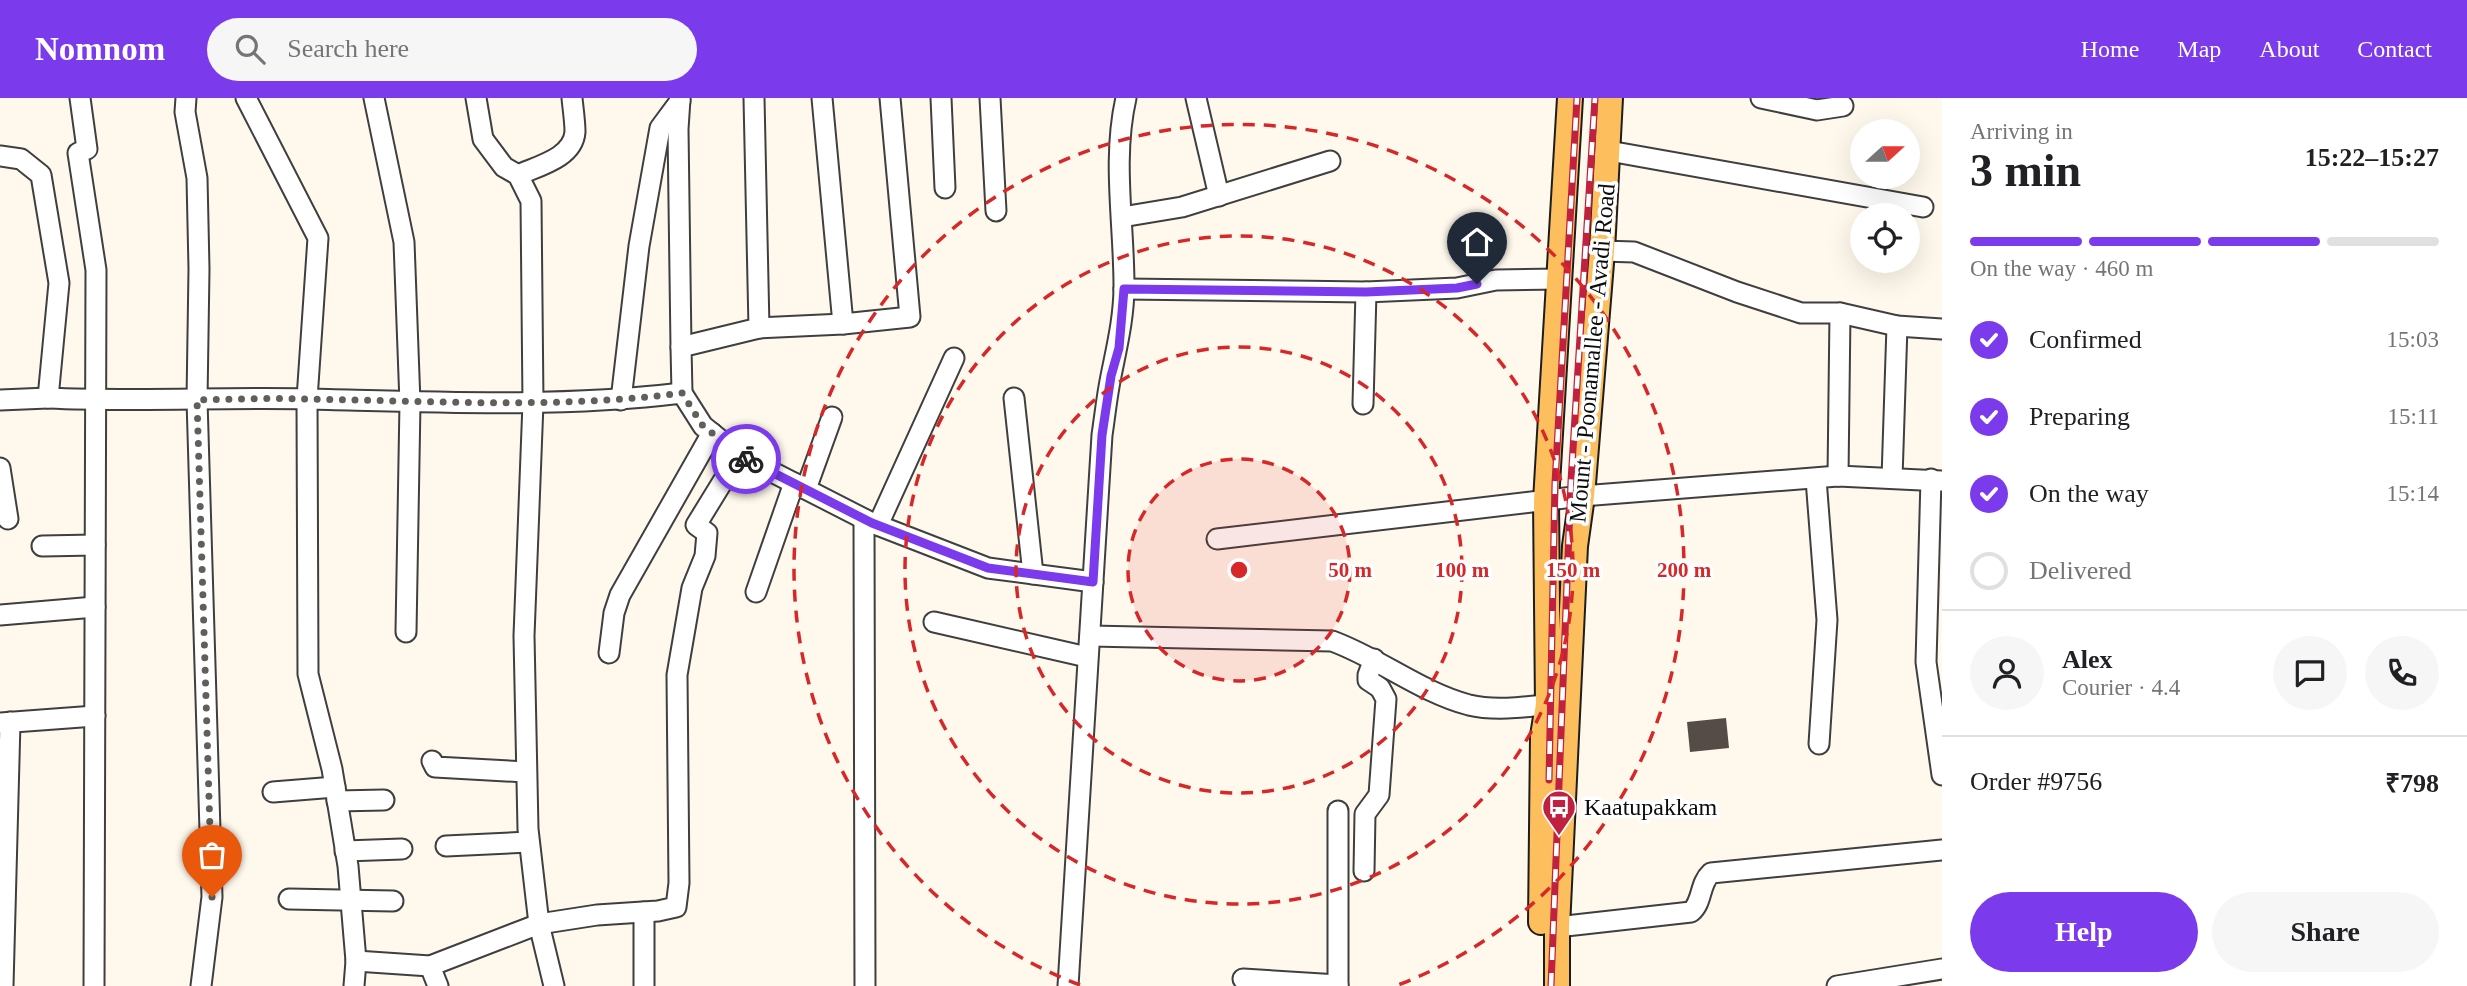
<!DOCTYPE html>
<meta charset="utf-8">
<style>
:root{--surface:#fff;--page:#f6f6f6;--text:#202124;--muted:#757577;--line:#e0e0e0;--accent:#7c3aed}
body{margin:0;font-family:"Times New Roman",serif;background:var(--page);color:var(--text);height:100vh;display:flex;flex-direction:column;font-size:26px;white-space:nowrap}
*{box-sizing:border-box;margin:0}
p{font-size:23px;color:var(--muted)}
.icon{flex:none;width:38px;height:38px;fill:none;stroke:currentColor;stroke-width:2;stroke-linecap:round;stroke-linejoin:round}
.map{position:relative;flex:1;overflow:hidden}
.side{display:flex;flex-direction:column;background:var(--surface);width:525px}
.side>*{flex:none}
.needle{width:46px;rotate:69deg}
.fabs{position:absolute;left:1850px;top:21px;display:grid;gap:14px}
.fabs a{display:grid;place-items:center;width:70px;height:70px;border-radius:50%;background:var(--surface);box-shadow:0 7px 28px #0002;font-size:35px}
.pin{position:absolute;display:grid;place-items:center;width:60px;height:60px;color:#fff;margin:-72px -30px;border-radius:50% 50% 50% 0;rotate:-45deg;box-shadow:0 0 7px #0007}
.pin .icon{rotate:45deg}
.courier{position:absolute;display:grid;place-items:center;width:70px;height:70px;margin:-35px;border:5px solid #7c3aed;border-radius:50%;background:#fff;color:#222;box-shadow:0 2px 9px #0007}
.headline em{font-style:normal;font-weight:800}
.headline div{display:flex;flex-direction:column-reverse}
.headline{display:flex;align-items:center;justify-content:space-between;height:119px;padding:0 28px}
h1{font-size:46px;font-weight:800;line-height:52px}
.bar{display:grid;grid-template-columns:repeat(4,1fr);gap:10px 7px;align-content:center;height:84px;padding:0 28px}
.bar i{height:9px;border-radius:5px;background:var(--line)}
.bar .selected{background:var(--accent)}
.bar p{grid-column:span 4}
.line{display:flex;align-items:center;gap:18px;padding:0 28px;border-top:2px solid var(--line)}
.line div{flex:1}
.round{display:grid;place-items:center;flex:none;width:74px;height:74px;border-radius:37px;background:var(--page)}
ol{padding:0 28px;list-style:none}
li{display:flex;align-items:center;gap:21px;height:77px}
li p{margin-inline-start:auto}
li .icon{padding:7px;border-radius:50%;background:var(--accent);color:#fff;stroke-width:4}
li:last-child{color:var(--muted)}
li i{width:38px;height:38px;border:4px solid var(--line);border-radius:50%}
.action{display:flex;gap:14px;margin-top:auto;padding:14px 28px}
.action a{flex:1;height:80px;border-radius:42px;background:var(--accent);color:#fff;font-size:28px;font-weight:800;line-height:80px;text-align:center}
.action a+a{background:var(--page);color:var(--text)}
header{display:flex;align-items:center;gap:42px;box-sizing:border-box;height:98px;padding:0 35px;background:var(--accent);color:#fff}
header strong{font-size:33px}
nav{display:flex;gap:38px;margin-inline-start:auto;font-size:24px}
.search{width:490px;height:63px;background:var(--page);display:flex;align-items:center;gap:18px;box-sizing:border-box;padding:0 24px;border-radius:38px;color:var(--muted);font-size:26px}
main{display:flex;flex:1;min-height:0}
.map>svg:first-child{display:block}
.building{fill:#554c48}
.lines{fill:none;stroke-linecap:round;stroke-linejoin:round}
.minor-casing{stroke:#3f3f3f;stroke-width:23}
.major-casing{stroke:#1d1d1d;stroke-width:28}
.minor{stroke:#fff;stroke-width:19}
.major{stroke:#fdbf5e;stroke-width:24}
.rail-casing{stroke:#c0213f;stroke-width:7}
.rail{stroke:#fff;stroke-width:4.5;stroke-dasharray:13;stroke-linecap:butt}
.done{stroke:#615f5a;stroke-width:7;stroke-dasharray:0 12.6}
.route{stroke:#7c3aed;stroke-width:9}
.ring{fill:none;stroke:#d62828;stroke-width:3.5;stroke-dasharray:12 9}
.labels{text-anchor:middle;dominant-baseline:central;stroke-width:7;stroke-linejoin:round;paint-order:stroke}
.street-label{font-size:24px;fill:#0c0c0c;stroke:#fff}
.poi-label{font-size:24px;fill:#0c0c0c;stroke:#fff;text-anchor:start}
.centre{fill:#d62828;stroke:#fff;stroke-width:3.5}
.ring-label{font-size:21px;text-anchor:middle;font-weight:bold;fill:#d62828;stroke:#fff;stroke-width:7;stroke-linejoin:round;paint-order:stroke}
</style>
<header>
<strong>Nomnom</strong>
<div class="search"><svg class="icon" aria-label="search" viewBox="0 0 24 24"><circle cx="10" cy="10" r="6"/><path d="M15 15l6 6"/></svg>Search here</div>
<nav><a>Home</a><a>Map</a><a>About</a><a>Contact</a></nav>
</header>
<main>
<div class="map">
<svg width="1942" height="888" viewBox="0 0 1942 888">
<rect width="100%" height="100%" fill="#fff8ec"/>
<path class="building" d="M 1726,620 L 1729,650 L 1690,654 L 1687,624 Z"/>
<g class="lines">
<g class="minor-casing">
<g id="minor">
<path d="M 80,0 L 87,51 L 78,55 L 96,172 L 94,888"/>
<path d="M 186,0 L 185,14 L 197,80 L 199,171 L 197,302 L 212,799 L 201,888"/>
<path d="M 246,0 L 318,140 L 307,301 L 308,576 L 332,671 L 348,768 L 356,863 L 354,888"/>
<path d="M 374,0 L 404,144 L 410,305 L 406,534"/>
<path d="M 476,0 L 483,41 L 504,69 L 518,77 L 531,103 L 533,305 L 524,538 L 528,731 L 539,826 L 554,888"/>
<path d="M 822,0 L 843,226"/>
<path d="M 941,0 L 945,90"/>
<path d="M 990,0 L 996,113"/>
<path d="M 1196,0 L 1219,98"/>
<path d="M 1761,0 L 1817,12 L 1843,8"/>
<path d="M 680,1 L 678,31 L 681,249"/>
<path d="M 1609,53 L 1923,109"/>
<path d="M 0,58 L 21,61 L 41,77 L 59,185 L 48,300 C 135,304 222,299 309,301 C 434,304 558,310 682,295 L 703,328 L 739,357 L 872,425 L 988,470 L 1093,484"/>
<path d="M 518,77 C 538,68 573,60 575,34 C 575,23 573,11 572,0"/>
<path d="M 1122,119 L 1182,109 L 1330,63"/>
<path d="M 1602,153 L 1634,154 L 1737,194 L 1801,215 L 1840,215 L 1897,228 L 1942,231"/>
<path d="M 1124,191 L 1366,194 L 1457,190 L 1496,182 L 1560,181"/>
<path d="M 759,230 L 843,226 L 910,219 L 890,0"/>
<path d="M 682,295 L 681,249 L 759,230 L 754,0"/>
<path d="M 1014,300 L 1033,476"/>
<path d="M 0,302 L 48,300"/>
<path d="M 621,302 L 639,148 L 660,30 L 680,3"/>
<path d="M 1363,306 L 1366,194"/>
<path d="M 0,370 L 8,421"/>
<path d="M 1838,378 L 1840,215"/>
<path d="M 1892,380 L 1897,228"/>
<path d="M 1816,381 L 1827,522 L 1819,646"/>
<path d="M 1931,381 L 1926,564 L 1942,677"/>
<path d="M 806,391 L 832,319"/>
<path d="M 864,421 L 865,888"/>
<path d="M 878,427 L 954,260"/>
<path d="M 1217,441 L 1582,398 L 1838,378 L 1942,383"/>
<path d="M 42,448 L 95,447"/>
<path d="M 756,494 L 794,385"/>
<path d="M 0,517 L 95,509"/>
<path d="M 934,524 L 1087,559"/>
<path d="M 1090,538 L 1332,543 C 1379,560 1420,594 1469,607 C 1498,614 1532,608 1561,605"/>
<path d="M 609,555 L 614,515 L 620,497 L 712,335"/>
<path d="M 0,625 L 95,618"/>
<path d="M 432,663 L 435,669 L 526,674"/>
<path d="M 273,694 L 335,689"/>
<path d="M 337,703 L 384,702"/>
<path d="M 446,748 L 529,744"/>
<path d="M 345,753 L 402,751"/>
<path d="M 1364,773 L 1365,716 L 1379,697 L 1386,601 L 1380,590 L 1368,582 L 1368,577 L 1374,561"/>
<path d="M 289,801 L 393,803"/>
<path d="M 1557,829 L 1691,814 C 1703,804 1699,786 1711,775 L 1942,752"/>
<path d="M 356,863 L 430,868 L 539,826 L 597,817 L 658,813 L 676,809 L 679,785 L 677,577 L 692,490 L 705,458 L 707,435 L 696,427 L 739,357"/>
<path d="M 430,868 L 438,888"/>
<path d="M 1243,881 L 1338,887"/>
<path d="M 3,888 L 10,624"/>
<path d="M 644,888 L 644,814"/>
<path d="M 1068,888 L 1102,337 C 1105,317 1107,297 1111,278 C 1117,248 1124,219 1124,188 C 1124,125 1112,61 1126,0"/>
<path d="M 1338,888 L 1338,713"/>
<path d="M 1837,888 L 1942,871"/>
</g>
</g>
<g class="major-casing">
<g id="major">
<path d="M 1541,824 L 1543,638 L 1548,607 L 1546,403 L 1570,0"/>
<path d="M 1557,888 L 1557,829 L 1575,448 L 1582,398 L 1602,153 L 1610,0"/>
</g>
</g>
<use href="#minor" class="minor"/>
<use href="#major" class="major"/>
<g class="rail-casing">
<g id="rail">
<path d="M 1549,682 L 1555,385 L 1577,0"/>
<path d="M 1551,888 L 1571,383 L 1595,0"/>
</g>
</g>
<use href="#rail" class="rail"/>
</g>
<g class="lines">
<path class="done" d="M 212,799 L 197,302 C 234,301 272,300 309,301 C 434,303 558,311 682,295 L 703,328 L 746,361"/>
<path class="route" d="M 746,361 L 872,425 L 988,470 L 1093,484 L 1102,337 L 1111,278 L 1119,250 L 1124,191 L 1366,194 L 1457,190 L 1477,186"/>
</g>
<circle cx="1239" cy="472" r="111" fill="#d62828" fill-opacity=".12"/>
<g class="ring">
<circle cx="1239" cy="472" r="111"/>
<circle cx="1239" cy="472" r="223"/>
<circle cx="1239" cy="472" r="334"/>
<path d="M1080 887A445 445 0 1 1 1398 887"/>
</g>
<defs>
<g id="bus-pin" transform="scale(1.75)"><path d="M0 17L-7.5 6A9.5 9.5 0 1 1 7.5 6Z" fill="#c0213f" stroke="#fff"/><path d="M-5-6H5V4H4V6H2V4H-2V6H-4V4H-5ZM-3.5-4V0h7V-4ZM-3.5 1.2v1.5H-2V1.2ZM2 1.2v1.5H3.5V1.2Z" fill="#fff"/></g>
</defs>
<g fill-rule="evenodd">
<use href="#bus-pin" x="1559" y="709"/>
</g>
<g class="labels">
<g class="street-label">
<text transform="translate(1592 255) rotate(-85)">Mount - Poonamallee - Avadi Road</text>
</g>
<g class="poi-label">
<text x="1584" y="709">Kaatupakkam</text>
</g>
</g>
<circle cx="1239" cy="472" r="10" class="centre"/>
<g class="ring-label">
<text x="1350" y="479">50 m</text>
<text x="1462" y="479">100 m</text>
<text x="1573" y="479">150 m</text>
<text x="1684" y="479">200 m</text>
</g>
</svg>
<div class="fabs">
<a><svg class="needle" viewBox="-14 -14 28 28"><path d="M0-13l5 13h-10z" fill="#e53935"/><path d="M0 13l5-13h-10z" fill="#757577"/></svg></a>
<a><svg class="icon" aria-label="locate" viewBox="0 0 24 24"><circle cx="12" cy="12" r="6"/><path d="M12 2v4M12 18v4M2 12h4M18 12h4"/></svg></a>
</div>
<div class="pin" style="left:212px;top:799px;background:#ea580c"><svg class="icon" aria-label="bag" viewBox="0 0 24 24"><path d="M5 8h14l-1 12H6zM9 8a3 3 0 0 1 6 0"/></svg></div>
<div class="pin" style="left:1477px;top:186px;background:#1f2937"><svg class="icon" aria-label="home" viewBox="0 0 24 24"><path d="M3 11l9-7 9 7M6 9v11h12V9"/></svg></div>
<div class="courier" style="left:746px;top:361px"><svg class="icon" aria-label="bike" viewBox="0 0 24 24"><circle cx="6" cy="16" r="4"/><circle cx="18" cy="16" r="4"/><path d="M6 16l4-8h5l3 8M10 8l3 8H6M13 5h3"/></svg></div>
</div>
<section class="side">
<div class="headline"><div><h1>3 min</h1><p>Arriving in</p></div><em>15:22–15:27</em></div>
<div class="bar"><i class="selected"></i><i class="selected"></i><i class="selected"></i><i></i><p>On the way · 460 m</p></div>
<ol>
<li><svg class="icon" aria-label="check" viewBox="0 0 24 24"><path d="M5 12l5 5 9-10"/></svg>Confirmed<p>15:03</p></li>
<li><svg class="icon" aria-label="check" viewBox="0 0 24 24"><path d="M5 12l5 5 9-10"/></svg>Preparing<p>15:11</p></li>
<li><svg class="icon" aria-label="check" viewBox="0 0 24 24"><path d="M5 12l5 5 9-10"/></svg>On the way<p>15:14</p></li>
<li><i></i>Delivered</li>
</ol>
<div class="line" style="height:126px"><a class="round"><svg class="icon" aria-label="person" viewBox="0 0 24 24"><circle cx="12" cy="8" r="4"/><path d="M4 21q1-7 8-7t8 7"/></svg></a><div><b>Alex</b><p>Courier · 4.4</p></div><a class="round"><svg class="icon" aria-label="chat" viewBox="0 0 24 24"><path d="M4 5h16v11H9l-5 4z"/></svg></a><a class="round"><svg class="icon" aria-label="phone" viewBox="0 0 24 24"><path d="M5 4h4l2 5-3 2q2 4 5 5l2-3 5 2v4C11 20 4 13 5 4z"/></svg></a></div>
<div class="line" style="height:91px"><div>Order #9756</div><b>₹798</b></div>
<div class="action"><a>Help</a><a>Share</a></div>
</section>
</main>
